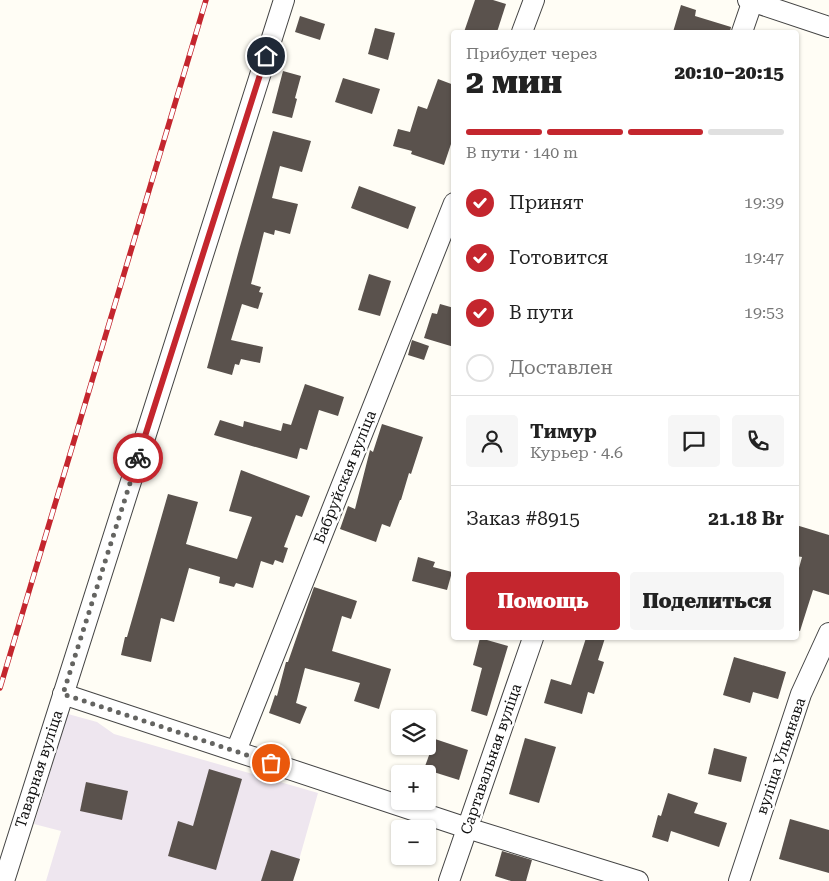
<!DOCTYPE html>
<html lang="ru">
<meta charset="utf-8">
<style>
:root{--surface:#fff;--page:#f6f6f6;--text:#222;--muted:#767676;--line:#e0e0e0;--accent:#c4262e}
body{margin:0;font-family:"Roboto Serif",serif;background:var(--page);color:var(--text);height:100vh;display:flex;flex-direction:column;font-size:19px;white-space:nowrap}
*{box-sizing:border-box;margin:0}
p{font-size:16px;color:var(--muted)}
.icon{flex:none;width:28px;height:28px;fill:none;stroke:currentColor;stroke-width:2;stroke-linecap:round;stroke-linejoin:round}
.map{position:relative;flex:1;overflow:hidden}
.side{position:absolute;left:451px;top:30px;width:348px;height:610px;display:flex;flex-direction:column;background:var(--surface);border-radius:5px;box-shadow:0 1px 4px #0004}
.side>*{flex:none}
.controls{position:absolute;left:391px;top:710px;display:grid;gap:10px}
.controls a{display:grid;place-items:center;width:45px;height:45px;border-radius:5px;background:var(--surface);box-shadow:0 1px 4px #0004;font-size:25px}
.pin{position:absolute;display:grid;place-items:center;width:42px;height:42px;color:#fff;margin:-21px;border:2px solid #fff;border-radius:50%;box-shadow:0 1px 5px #0007}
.courier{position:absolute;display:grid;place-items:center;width:50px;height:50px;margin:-25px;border:4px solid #c4262e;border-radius:50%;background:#fff;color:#222;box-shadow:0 1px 6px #0007}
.headline em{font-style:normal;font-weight:800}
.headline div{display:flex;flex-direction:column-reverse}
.headline{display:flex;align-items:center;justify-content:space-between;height:85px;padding:0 15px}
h1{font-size:32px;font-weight:800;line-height:38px}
.bar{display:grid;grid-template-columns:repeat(4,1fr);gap:8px 5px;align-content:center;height:60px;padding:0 15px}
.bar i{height:6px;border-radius:4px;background:var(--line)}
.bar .active{background:var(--accent)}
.bar p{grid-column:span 4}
.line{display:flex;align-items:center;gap:12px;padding:0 15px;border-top:1px solid var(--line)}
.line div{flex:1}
.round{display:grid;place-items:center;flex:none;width:52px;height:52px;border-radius:5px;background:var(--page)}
ol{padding:0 15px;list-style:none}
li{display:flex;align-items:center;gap:15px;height:55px}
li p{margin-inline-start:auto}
li .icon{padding:5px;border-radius:50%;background:var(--accent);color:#fff;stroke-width:4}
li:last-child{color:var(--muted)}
li i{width:28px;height:28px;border:2px solid var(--line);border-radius:50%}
.action{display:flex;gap:10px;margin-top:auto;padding:10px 15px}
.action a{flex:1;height:58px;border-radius:5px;background:var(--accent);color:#fff;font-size:20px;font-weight:800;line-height:58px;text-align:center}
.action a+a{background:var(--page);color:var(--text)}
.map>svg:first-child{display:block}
.industrial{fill:#eee6ef}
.building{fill:#5a524d}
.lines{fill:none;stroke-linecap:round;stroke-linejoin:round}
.street-casing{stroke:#444;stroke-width:22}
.street{stroke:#fff;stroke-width:20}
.rail-casing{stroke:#c4262e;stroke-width:5.5}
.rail{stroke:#fff;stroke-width:4;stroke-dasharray:11;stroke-linecap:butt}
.done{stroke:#646461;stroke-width:5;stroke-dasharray:0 9}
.route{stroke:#c4262e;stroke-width:6}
.labels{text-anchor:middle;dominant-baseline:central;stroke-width:5;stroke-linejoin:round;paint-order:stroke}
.street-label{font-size:15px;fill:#111;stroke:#fff}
</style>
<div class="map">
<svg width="829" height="881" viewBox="0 0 829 881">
<rect width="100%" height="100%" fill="#fffdf5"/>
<path class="industrial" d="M 68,714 L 97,722 L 114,734 L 318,793 L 293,881 L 46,881 L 61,831 L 34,824 Z"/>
<g class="building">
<path d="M 475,0 L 493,0 L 506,4 L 497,32 L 464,32 Z"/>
<path d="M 681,5 L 696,10 L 695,16 L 731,27 L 730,32 L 673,32 Z"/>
<path d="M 300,16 L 325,24 L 320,40 L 295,32 Z"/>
<path d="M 375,28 L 395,33 L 388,60 L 368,54 Z"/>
<path d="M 283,71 L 301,76 L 295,98 L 297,99 L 292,118 L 272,113 Z"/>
<path d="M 343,78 L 380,89 L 372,114 L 335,102 Z"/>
<path d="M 438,79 L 454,85 L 454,135 L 444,165 L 411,154 L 412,151 L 393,146 L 398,129 L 410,132 L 418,106 L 427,109 Z"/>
<path d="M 273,131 L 311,141 L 302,172 L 280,166 L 272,198 L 298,204 L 290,234 L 275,230 L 274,235 L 264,232 L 251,284 L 261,287 L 259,292 L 263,293 L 258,309 L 242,304 L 231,340 L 263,347 L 260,363 L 241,359 L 239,365 L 235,364 L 232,375 L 207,368 L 239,250 Z"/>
<path d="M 359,186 L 416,207 L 408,229 L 351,208 Z"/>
<path d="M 369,274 L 391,281 L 380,316 L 358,310 Z"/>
<path d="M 440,304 L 454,308 L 454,347 L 424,338 L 432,313 L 437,314 Z"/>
<path d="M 412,340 L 429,346 L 424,360 L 408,355 Z"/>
<path d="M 305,384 L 344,397 L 338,416 L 319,410 L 307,450 L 300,448 L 297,459 L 214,435 L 220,420 L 243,427 L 244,421 L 281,431 L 283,423 L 291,425 Z"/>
<path d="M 382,424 L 423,437 L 411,474 L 409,473 L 401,500 L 400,500 L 390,527 L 382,524 L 376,542 L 340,529 L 348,506 L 355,509 L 370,450 L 373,452 Z"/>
<path d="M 241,470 L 310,496 L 302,517 L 296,515 L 284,547 L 288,548 L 283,563 L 275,560 L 273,565 L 261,561 L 253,588 L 236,583 L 234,587 L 219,583 L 220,577 L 189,568 L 174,622 L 161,618 L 151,662 L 121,655 L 125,637 L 127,637 L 168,494 L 198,502 L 186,544 L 237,559 L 252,517 L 229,511 Z"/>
<path d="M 796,525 L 829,535 L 829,595 L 813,590 L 800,631 L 796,630 L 796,579 L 802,557 L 796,556 Z"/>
<path d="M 418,557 L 435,562 L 433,567 L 452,572 L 447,590 L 412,581 Z"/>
<path d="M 314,587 L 357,601 L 351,619 L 342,616 L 332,651 L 391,669 L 379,709 L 354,701 L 360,683 L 305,668 L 296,703 L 307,707 L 300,724 L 269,713 L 275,695 L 277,696 L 286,662 L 288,662 Z"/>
<path d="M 480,638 L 508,646 L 487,716 L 471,711 L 482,668 L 473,665 Z"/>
<path d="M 586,638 L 605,638 L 598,660 L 604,662 L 594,694 L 588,692 L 582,714 L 544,703 L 551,679 L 571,685 Z"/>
<path d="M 734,657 L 786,672 L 778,699 L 753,692 L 750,703 L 723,695 Z"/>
<path d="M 525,738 L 556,747 L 539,803 L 509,794 Z"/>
<path d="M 435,739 L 468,750 L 459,780 L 424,769 Z"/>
<path d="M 714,748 L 747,757 L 741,782 L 708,774 Z"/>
<path d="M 209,769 L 242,779 L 216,870 L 168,856 L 178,821 L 193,826 Z"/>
<path d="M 86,782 L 128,791 L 122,820 L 80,811 Z"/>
<path d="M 668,793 L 698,803 L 694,813 L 727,823 L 719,847 L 671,831 L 668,842 L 652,837 L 658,815 L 661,816 Z"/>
<path d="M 790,819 L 829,830 L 829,873 L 779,859 Z"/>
<path d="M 271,850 L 300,859 L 293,881 L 261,881 Z"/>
<path d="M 502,851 L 532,860 L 526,881 L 511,881 L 495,876 Z"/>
</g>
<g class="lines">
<g class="street-casing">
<g id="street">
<path d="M 748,0 L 829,27"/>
<path d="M 522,32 L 534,0"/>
<path d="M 742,32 L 753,0"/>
<path d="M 63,694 L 467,828 L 638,881"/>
<path d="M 236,751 L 454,203"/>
<path d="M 4,881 L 284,0"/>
<path d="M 449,881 L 533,638"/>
<path d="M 739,881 L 801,694 L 829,633"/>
</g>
</g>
<use href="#street" class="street"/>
<g class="rail-casing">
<path id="rail" d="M 0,688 L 206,0"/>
</g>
<use href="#rail" class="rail"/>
</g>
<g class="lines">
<path class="done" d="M 138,458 L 63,694 L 271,763"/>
<path class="route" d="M 138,458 L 266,56"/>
</g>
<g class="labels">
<g class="street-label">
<text transform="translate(345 477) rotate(-68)">Бабруйская вуліца</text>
<text transform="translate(781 756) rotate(-71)">вуліца Ульянава</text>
<text transform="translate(491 759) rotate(-71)">Сартавальная вуліца</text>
<text transform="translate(39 769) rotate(-72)">Таварная вуліца</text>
</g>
</g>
</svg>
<div class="controls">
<a><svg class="icon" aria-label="layers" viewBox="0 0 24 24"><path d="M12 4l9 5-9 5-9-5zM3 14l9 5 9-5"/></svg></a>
<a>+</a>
<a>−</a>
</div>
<div class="pin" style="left:271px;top:763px;background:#ea580c"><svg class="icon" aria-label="bag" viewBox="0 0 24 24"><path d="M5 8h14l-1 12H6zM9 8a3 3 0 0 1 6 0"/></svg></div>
<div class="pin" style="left:266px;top:56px;background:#1f2937"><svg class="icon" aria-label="home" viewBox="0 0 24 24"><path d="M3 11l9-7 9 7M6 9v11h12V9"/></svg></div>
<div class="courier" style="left:138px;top:458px"><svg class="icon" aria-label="bike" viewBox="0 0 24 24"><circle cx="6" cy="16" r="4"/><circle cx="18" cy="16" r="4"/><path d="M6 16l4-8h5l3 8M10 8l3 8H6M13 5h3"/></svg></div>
<section class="side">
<div class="headline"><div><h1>2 мин</h1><p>Прибудет через</p></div><em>20:10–20:15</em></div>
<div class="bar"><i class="active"></i><i class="active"></i><i class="active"></i><i></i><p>В пути · 140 m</p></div>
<ol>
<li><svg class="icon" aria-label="check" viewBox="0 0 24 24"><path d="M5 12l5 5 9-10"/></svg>Принят<p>19:39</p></li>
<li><svg class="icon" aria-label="check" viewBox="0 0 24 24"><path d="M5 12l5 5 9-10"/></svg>Готовится<p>19:47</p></li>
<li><svg class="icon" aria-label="check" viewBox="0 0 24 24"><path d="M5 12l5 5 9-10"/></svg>В пути<p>19:53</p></li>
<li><i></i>Доставлен</li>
</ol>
<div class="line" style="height:90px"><a class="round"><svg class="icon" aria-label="person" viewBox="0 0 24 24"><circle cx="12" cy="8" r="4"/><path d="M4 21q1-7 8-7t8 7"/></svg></a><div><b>Тимур</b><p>Курьер · 4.6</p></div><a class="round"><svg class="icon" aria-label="chat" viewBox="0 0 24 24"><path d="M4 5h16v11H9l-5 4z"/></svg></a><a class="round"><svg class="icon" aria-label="phone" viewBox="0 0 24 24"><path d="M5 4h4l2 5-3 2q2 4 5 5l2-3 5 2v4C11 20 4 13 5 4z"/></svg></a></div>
<div class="line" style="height:65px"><div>Заказ #8915</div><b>21.18 Br</b></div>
<div class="action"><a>Помощь</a><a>Поделиться</a></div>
</section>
</div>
